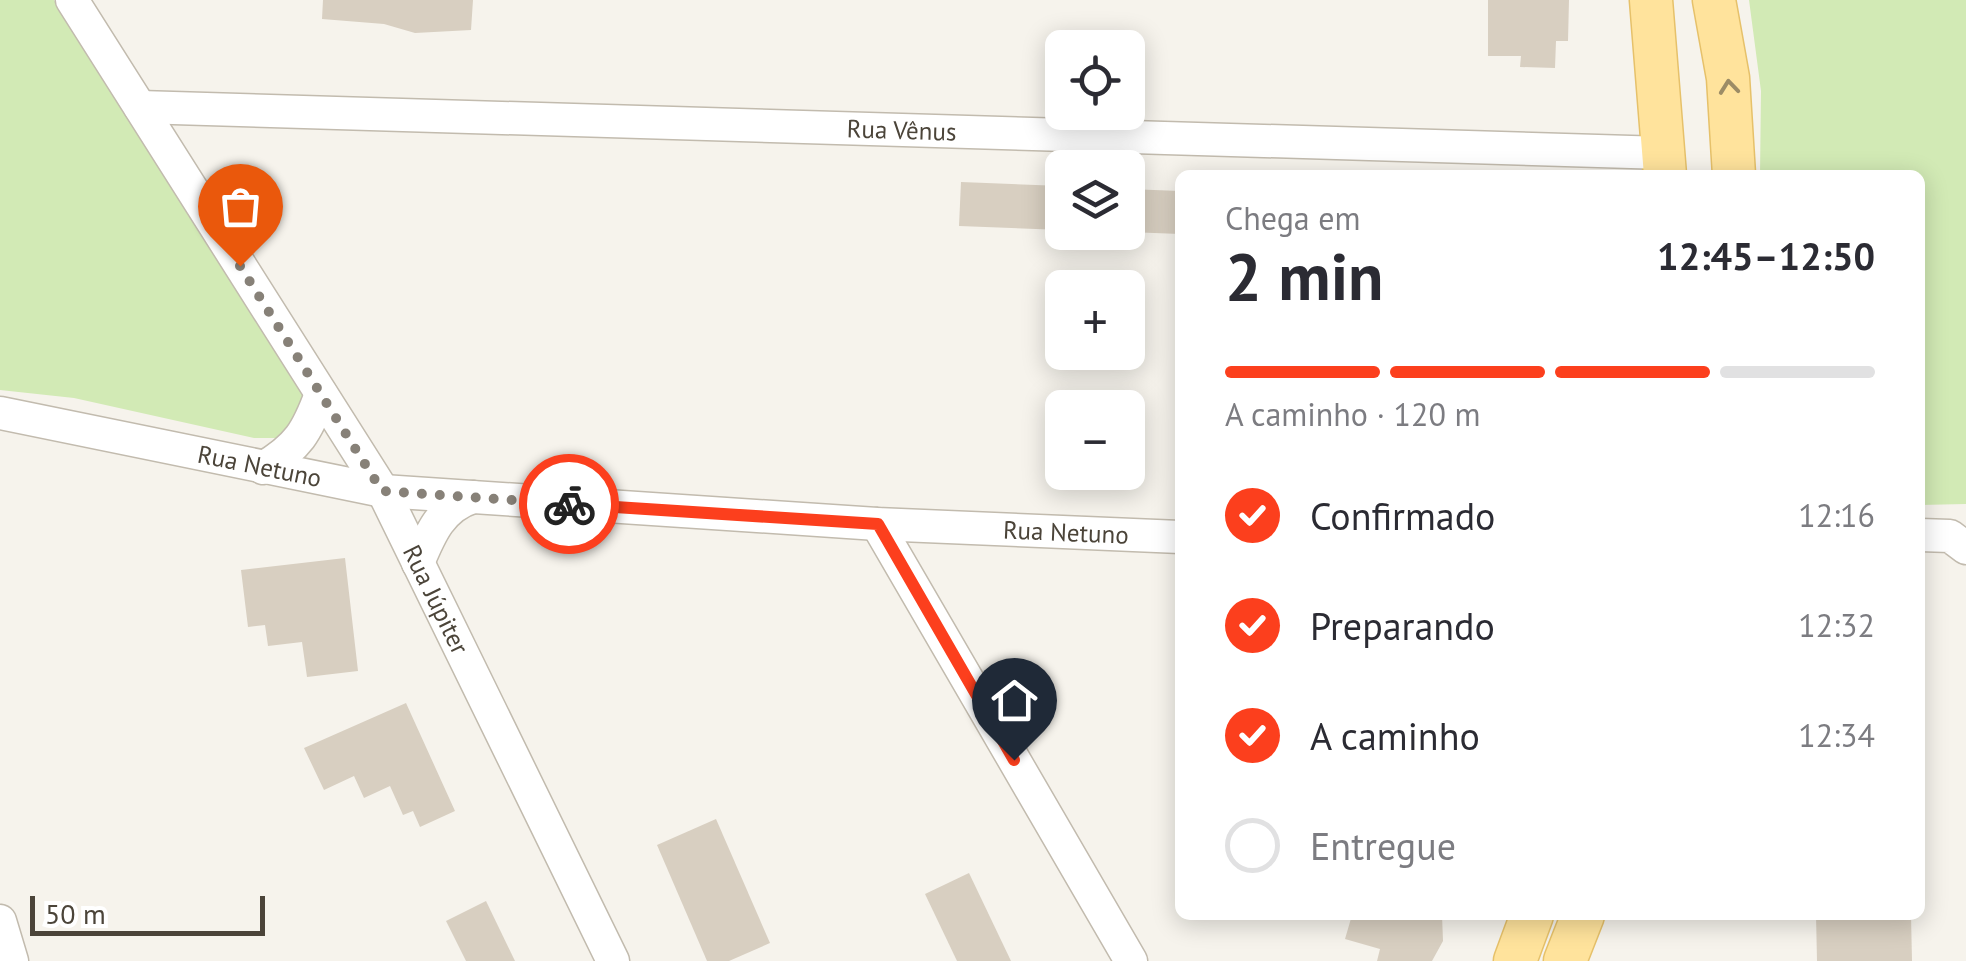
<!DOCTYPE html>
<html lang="pt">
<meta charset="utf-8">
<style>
:root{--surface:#fff;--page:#f2f2f3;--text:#2b2b33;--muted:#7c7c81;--line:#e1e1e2;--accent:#fc3f1d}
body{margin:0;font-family:"PT Sans",sans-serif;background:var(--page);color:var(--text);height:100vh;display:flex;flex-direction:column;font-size:38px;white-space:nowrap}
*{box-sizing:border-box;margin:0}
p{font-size:32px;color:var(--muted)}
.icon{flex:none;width:55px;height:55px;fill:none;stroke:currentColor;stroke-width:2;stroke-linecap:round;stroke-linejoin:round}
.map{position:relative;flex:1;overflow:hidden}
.details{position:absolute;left:1175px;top:170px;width:750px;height:750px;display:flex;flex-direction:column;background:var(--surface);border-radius:15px;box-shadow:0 5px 25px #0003}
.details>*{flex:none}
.controls{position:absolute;left:1045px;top:30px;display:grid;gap:20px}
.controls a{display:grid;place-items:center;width:100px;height:100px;border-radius:15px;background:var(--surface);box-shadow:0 5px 25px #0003;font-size:50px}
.scale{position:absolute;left:30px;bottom:25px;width:235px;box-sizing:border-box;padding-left:10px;border:5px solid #4b4439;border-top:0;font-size:28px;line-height:35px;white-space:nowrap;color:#4b4439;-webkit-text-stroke:8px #fff;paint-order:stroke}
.pin{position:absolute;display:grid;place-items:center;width:85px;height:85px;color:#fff;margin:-102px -42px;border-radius:50% 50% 50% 0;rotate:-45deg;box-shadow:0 0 10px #0007}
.pin .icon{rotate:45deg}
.courier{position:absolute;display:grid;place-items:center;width:100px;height:100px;margin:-50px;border:8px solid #fc3f1d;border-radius:50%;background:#fff;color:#222;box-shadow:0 2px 12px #0007}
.overview em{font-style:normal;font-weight:700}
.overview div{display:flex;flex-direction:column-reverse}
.overview{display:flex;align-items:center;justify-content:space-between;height:170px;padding:0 50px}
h1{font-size:65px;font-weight:700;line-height:75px}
.bar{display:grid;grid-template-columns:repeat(4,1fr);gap:15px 10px;align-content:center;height:120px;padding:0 50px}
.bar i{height:12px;border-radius:8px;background:var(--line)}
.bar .current{background:var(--accent)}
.bar p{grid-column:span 4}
ol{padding:0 50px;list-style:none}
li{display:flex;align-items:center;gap:30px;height:110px}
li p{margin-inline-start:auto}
li .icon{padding:10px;border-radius:50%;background:var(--accent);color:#fff;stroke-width:4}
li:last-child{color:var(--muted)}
li i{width:55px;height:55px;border:5px solid var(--line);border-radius:50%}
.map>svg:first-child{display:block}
.green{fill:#d2eab5}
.building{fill:#d8cfc1}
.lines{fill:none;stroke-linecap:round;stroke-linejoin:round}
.minor-casing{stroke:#c2bbae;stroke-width:35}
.major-casing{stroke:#e6c16a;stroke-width:45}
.minor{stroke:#fff;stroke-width:32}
.major{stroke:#ffe39c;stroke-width:42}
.oneway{stroke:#9c8c66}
.done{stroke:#878178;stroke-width:10;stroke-dasharray:0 18}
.route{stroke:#fc3f1d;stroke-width:12}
.labels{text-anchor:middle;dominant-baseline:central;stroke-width:9;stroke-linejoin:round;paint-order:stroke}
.street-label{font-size:25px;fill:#4b4439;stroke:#fff}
</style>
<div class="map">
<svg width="1966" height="961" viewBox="0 0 1966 961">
<rect width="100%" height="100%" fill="#f6f3ec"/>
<g class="green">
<path d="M 0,0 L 54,0 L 309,401 L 282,438 L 254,438 L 74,398 L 0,390 Z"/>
<path d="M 1749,0 L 1966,0 L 1966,504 L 1920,505 L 1920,175 L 1760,175 L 1761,91 Z"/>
</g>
<g class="building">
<path d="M 323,0 L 473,0 L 471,30 L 415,33 L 384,24 L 322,19 Z"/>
<path d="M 1488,0 L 1569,0 L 1568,41 L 1556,41 L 1555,68 L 1520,67 L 1521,56 L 1488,56 Z"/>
<path d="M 961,182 L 1062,186 L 1062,230 L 959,226 Z"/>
<path d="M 1128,189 L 1180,191 L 1180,234 L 1128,232 Z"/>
<path d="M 345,558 L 358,671 L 307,677 L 302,642 L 268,646 L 265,625 L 248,627 L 241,570 Z"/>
<path d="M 406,703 L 455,811 L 420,827 L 413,811 L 403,815 L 390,786 L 364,798 L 354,776 L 324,790 L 304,748 Z"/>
<path d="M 716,819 L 770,943 L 729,961 L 707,961 L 657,845 Z"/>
<path d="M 969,873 L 1011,961 L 957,961 L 925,894 Z"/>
<path d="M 486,901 L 515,961 L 466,961 L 446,921 Z"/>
<path d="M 1352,915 L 1442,915 L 1443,941 L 1432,961 L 1377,961 L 1380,949 L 1345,939 Z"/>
<path d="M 1816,915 L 1911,915 L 1912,961 L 1817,961 Z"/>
</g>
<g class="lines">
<g class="minor-casing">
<g id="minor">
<path id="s1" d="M 72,0 L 383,491 L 613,961"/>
<path id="s2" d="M 140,107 L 1664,153"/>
<path id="s3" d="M 0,413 L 383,491 L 877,524 L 1180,537"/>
<path d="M 263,468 C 298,447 307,432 321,394"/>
<path d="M 877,524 L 1131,961"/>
<path d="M 1920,535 L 1950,536 L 1966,548"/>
<path d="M 418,563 C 430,534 441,507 473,497"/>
<path d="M 0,921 L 12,961"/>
</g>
</g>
<g class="major-casing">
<g id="major">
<path d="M 1651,0 L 1665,175"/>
<path d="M 1714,0 L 1728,78 L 1734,175"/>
<path d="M 1515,961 L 1532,915"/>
<path d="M 1565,961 L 1583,915"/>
</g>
</g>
<use href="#minor" class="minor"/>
<use href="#major" class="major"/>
</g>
<defs><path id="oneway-chevron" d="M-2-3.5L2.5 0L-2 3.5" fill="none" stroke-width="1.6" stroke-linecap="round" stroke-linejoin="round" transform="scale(2.5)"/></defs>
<use class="oneway" href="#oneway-chevron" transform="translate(1729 87) rotate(-96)"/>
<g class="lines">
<path class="done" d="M 240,266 L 382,491 L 569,504"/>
<path class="route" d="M 569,504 L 878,524 L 1014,760"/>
</g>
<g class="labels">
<g class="street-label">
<text stroke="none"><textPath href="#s2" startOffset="762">Rua Vênus</textPath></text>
<text stroke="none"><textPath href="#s3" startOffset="265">Rua Netuno</textPath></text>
<text stroke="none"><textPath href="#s3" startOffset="1075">Rua Netuno</textPath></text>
<text stroke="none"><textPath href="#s1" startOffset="702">Rua Júpiter</textPath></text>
</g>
</g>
</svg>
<div class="controls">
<a><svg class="icon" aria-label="locate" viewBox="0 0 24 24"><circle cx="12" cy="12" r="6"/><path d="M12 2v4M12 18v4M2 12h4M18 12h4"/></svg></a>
<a><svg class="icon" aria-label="layers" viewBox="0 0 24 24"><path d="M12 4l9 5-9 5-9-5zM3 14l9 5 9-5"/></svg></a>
<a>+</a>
<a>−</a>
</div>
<div class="scale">50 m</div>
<div class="pin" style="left:240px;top:266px;background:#ea580c"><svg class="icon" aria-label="bag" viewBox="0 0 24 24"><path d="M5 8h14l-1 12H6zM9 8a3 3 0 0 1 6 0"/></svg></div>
<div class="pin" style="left:1014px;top:760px;background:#1f2937"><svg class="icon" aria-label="home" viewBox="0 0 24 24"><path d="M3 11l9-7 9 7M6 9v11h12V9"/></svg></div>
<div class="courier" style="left:569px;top:504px"><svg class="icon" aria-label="bike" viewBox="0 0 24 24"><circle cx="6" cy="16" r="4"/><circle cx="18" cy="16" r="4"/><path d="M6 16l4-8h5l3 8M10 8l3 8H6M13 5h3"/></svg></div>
<section class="details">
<div class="overview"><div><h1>2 min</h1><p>Chega em</p></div><em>12:45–12:50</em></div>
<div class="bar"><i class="current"></i><i class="current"></i><i class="current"></i><i></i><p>A caminho · 120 m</p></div>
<ol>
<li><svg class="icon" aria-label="check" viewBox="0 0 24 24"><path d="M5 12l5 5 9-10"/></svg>Confirmado<p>12:16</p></li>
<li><svg class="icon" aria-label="check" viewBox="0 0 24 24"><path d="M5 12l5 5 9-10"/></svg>Preparando<p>12:32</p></li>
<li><svg class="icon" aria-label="check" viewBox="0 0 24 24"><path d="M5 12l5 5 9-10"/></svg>A caminho<p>12:34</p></li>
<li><i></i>Entregue</li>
</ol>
</section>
</div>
